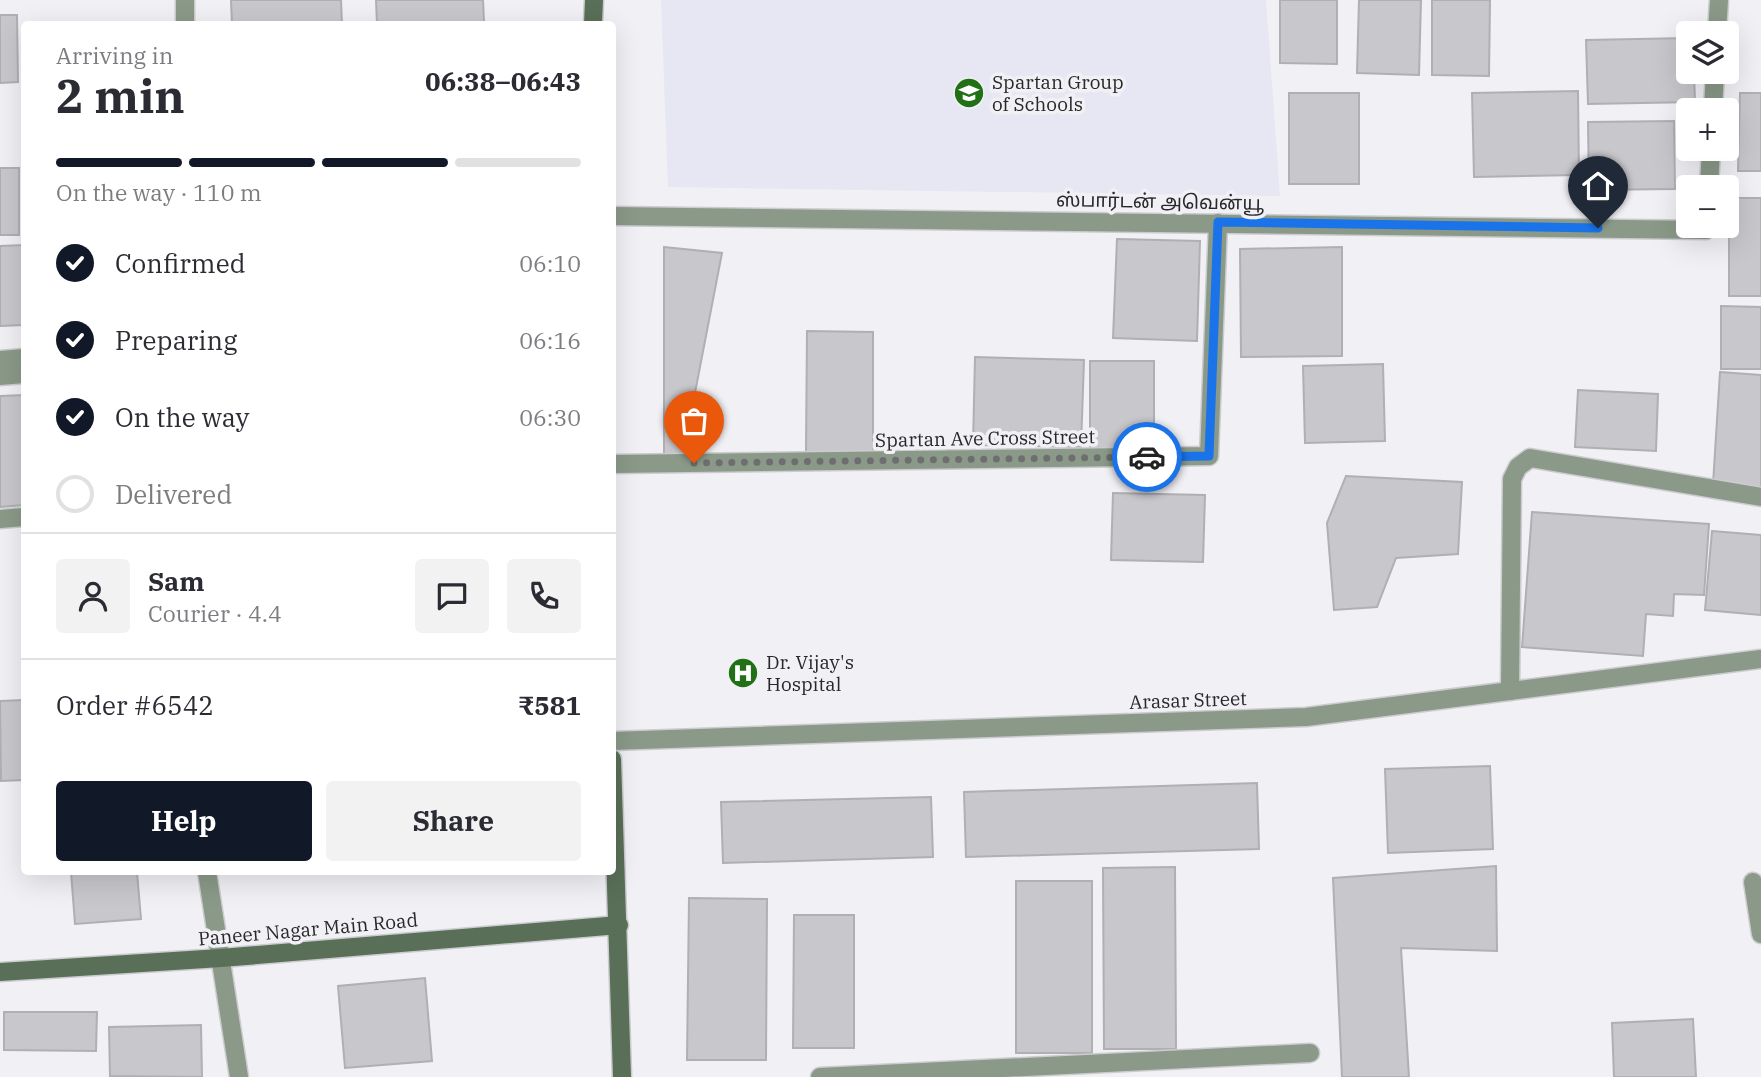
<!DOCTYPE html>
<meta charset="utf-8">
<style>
:root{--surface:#fff;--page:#f2f2f3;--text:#2b2b33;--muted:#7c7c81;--line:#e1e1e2;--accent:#111827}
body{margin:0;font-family:"IBM Plex Serif","Noto Sans Tamil",serif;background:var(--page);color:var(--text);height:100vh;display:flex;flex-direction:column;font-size:26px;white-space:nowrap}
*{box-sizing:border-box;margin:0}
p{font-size:23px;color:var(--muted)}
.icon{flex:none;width:38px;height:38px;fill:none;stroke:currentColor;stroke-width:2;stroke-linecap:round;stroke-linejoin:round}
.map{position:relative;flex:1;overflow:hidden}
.details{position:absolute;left:21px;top:21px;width:595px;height:854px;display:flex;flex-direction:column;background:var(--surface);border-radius:7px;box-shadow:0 7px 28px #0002}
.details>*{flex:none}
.fabs{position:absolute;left:1676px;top:21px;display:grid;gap:14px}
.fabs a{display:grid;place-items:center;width:63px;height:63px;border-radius:7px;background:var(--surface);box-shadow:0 7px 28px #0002;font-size:35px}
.pin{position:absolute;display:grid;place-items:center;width:60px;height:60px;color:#fff;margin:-72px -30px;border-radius:50% 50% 50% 0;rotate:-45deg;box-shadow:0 0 7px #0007}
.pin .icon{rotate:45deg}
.courier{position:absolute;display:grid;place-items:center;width:70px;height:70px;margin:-35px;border:5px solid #1a73e8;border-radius:50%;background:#fff;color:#222;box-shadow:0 2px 9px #0007}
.overview em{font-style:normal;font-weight:800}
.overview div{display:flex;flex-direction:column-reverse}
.overview{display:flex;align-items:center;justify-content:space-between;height:119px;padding:0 35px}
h1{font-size:46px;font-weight:800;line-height:52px}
.bar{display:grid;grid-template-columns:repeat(4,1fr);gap:10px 7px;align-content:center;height:84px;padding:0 35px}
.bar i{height:9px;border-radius:5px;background:var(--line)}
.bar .active{background:var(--accent)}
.bar p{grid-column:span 4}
.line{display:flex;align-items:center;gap:18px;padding:0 35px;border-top:2px solid var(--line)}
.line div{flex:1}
.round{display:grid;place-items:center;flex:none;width:74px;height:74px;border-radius:7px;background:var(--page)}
ol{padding:0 35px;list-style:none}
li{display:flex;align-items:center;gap:21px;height:77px}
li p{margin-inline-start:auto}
li .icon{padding:7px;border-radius:50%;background:var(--accent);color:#fff;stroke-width:4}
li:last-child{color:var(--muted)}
li i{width:38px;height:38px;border:4px solid var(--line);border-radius:50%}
.button{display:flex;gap:14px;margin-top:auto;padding:14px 35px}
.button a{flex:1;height:80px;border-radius:7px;background:var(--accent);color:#fff;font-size:28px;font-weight:800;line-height:80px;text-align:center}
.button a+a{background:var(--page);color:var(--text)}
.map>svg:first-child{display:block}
.built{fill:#e7e7f4}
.building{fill:#c7c7cc;stroke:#afafb4;stroke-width:2}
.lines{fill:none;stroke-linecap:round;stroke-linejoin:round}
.lane-casing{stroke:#ccccd0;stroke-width:21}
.street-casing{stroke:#ccccd0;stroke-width:21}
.secondary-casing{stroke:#ccccd0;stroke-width:21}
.lane{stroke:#8a9988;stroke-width:18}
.street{stroke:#8a9988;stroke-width:18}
.secondary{stroke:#5a6f57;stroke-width:18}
.done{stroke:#6e6e71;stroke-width:7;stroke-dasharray:0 12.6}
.route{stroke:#1a73e8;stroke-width:9}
.labels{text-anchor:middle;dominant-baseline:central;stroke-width:7;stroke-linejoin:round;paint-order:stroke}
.poi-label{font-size:19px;fill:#28282a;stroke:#f0f0f5;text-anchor:start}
.street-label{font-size:19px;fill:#28282a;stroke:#f0f0f5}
</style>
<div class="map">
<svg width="1761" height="1077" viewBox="0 0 1761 1077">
<rect width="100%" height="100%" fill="#f0f0f5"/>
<path class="built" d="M 661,0 L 1266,0 L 1280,196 L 668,187 Z"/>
<g class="building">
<path d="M 231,0 L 341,0 L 342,24 L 232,24 Z"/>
<path d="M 376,0 L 483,0 L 484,22 L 377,24 Z"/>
<path d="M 1280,0 L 1337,0 L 1337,64 L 1280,63 Z"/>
<path d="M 1359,0 L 1421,0 L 1419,75 L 1357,73 Z"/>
<path d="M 1432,0 L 1490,0 L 1489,76 L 1432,75 Z"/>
<path d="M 0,15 L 17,15 L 18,82 L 0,83 Z"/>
<path d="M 1689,38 L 1689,72 L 1694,72 L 1695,102 L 1588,104 L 1586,40 Z"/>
<path d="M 1578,91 L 1579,175 L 1474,177 L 1472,93 Z"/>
<rect x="1289" y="93" width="70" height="91"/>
<path d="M 1740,93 L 1761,93 L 1761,171 L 1738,171 Z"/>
<path d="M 1674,121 L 1675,189 L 1589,190 L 1588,122 Z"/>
<rect x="0" y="168" width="19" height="67"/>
<rect x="1729" y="198" width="32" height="98"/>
<path d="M 1117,239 L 1200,241 L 1197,341 L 1113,338 Z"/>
<path d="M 24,245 L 24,325 L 0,326 L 0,246 Z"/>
<path d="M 664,247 L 722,253 L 683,455 L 664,454 Z"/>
<path d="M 1342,247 L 1342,356 L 1241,357 L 1240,249 Z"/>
<path d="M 1721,306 L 1761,307 L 1761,369 L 1721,369 Z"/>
<path d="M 807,331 L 873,332 L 873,452 L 806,452 Z"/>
<path d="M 975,357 L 1084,360 L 1081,447 L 973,445 Z"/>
<rect x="1090" y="361" width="64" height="92"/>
<path d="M 1383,364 L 1385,441 L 1305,443 L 1303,366 Z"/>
<path d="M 1720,372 L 1761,375 L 1761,487 L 1713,484 Z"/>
<path d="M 1578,390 L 1658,394 L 1656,451 L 1575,447 Z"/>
<path d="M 24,395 L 24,505 L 0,507 L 0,396 Z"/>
<path d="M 1346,476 L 1462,482 L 1458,554 L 1396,558 L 1377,607 L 1334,610 L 1327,523 Z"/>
<path d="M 1113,493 L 1205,495 L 1203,562 L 1111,560 Z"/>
<path d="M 1532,512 L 1709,524 L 1704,595 L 1674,594 L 1673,616 L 1646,614 L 1643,656 L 1522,647 Z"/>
<path d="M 1712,531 L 1761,535 L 1761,615 L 1705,610 Z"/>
<path d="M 24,700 L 24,780 L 1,781 L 0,701 Z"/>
<path d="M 1490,766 L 1493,849 L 1388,853 L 1385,769 Z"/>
<path d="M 1257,783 L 1259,849 L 966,857 L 964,792 Z"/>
<path d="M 931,797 L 933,857 L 723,863 L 721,802 Z"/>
<path d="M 1496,866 L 1497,951 L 1401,948 L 1409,1077 L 1342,1077 L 1333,878 Z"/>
<path d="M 1175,867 L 1176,1049 L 1104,1049 L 1103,868 Z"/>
<path d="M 71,872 L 137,872 L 141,919 L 75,924 Z"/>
<rect x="1016" y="881" width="76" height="172"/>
<path d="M 689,898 L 767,899 L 766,1060 L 687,1060 Z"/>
<path d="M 794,915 L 854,915 L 854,1048 L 793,1048 Z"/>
<path d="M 425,978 L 432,1061 L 345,1068 L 338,986 Z"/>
<path d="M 4,1012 L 97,1012 L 96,1051 L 4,1050 Z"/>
<path d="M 1693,1019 L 1696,1077 L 1614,1077 L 1612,1023 Z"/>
<path d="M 201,1025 L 202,1077 L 110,1076 L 109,1027 Z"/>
</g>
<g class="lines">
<g class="lane-casing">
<path id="lane" d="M 1753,882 L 1761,934"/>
</g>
<g class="street-casing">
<g id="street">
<path d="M 185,24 L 185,0"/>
<path d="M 1717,33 L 1719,0"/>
<path d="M 1713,110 L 1715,72"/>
<path d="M 1709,187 L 1711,149"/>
<path d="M 612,216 L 1706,230 L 1707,226"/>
<path d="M 0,360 L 24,358"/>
<path d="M 0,376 L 24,374"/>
<path d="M 612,464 L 1209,456 L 1218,223"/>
<path d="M 0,519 L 24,517"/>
<path d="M 1510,691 L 1512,479 L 1518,467 L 1530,458 L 1761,497"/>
<path d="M 612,741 L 1306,717 L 1761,659"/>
<path d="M 207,872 L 239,1077"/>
<path d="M 820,1077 L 1310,1053"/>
</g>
</g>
<g class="secondary-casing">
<g id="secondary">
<path d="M 593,24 L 594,0"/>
<path d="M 612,759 L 622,1077"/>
<path d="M 0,972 L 221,958 L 619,925"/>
</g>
</g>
<use href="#lane" class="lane"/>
<use href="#street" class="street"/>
<use href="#secondary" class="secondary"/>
</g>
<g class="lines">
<path class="done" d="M 694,463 L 1147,457"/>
<path class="route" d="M 1147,457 L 1209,456 L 1218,222 L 1598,228"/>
</g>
<defs>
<g id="school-disc" transform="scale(1.575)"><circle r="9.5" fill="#217016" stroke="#f0f0f5"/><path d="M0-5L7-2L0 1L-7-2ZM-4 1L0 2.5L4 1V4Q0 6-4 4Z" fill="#fff"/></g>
<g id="hospital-disc" transform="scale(1.575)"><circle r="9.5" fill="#217016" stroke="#f0f0f5"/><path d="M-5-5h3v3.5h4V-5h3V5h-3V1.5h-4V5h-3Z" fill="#fff"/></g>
</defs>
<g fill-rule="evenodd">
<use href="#school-disc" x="969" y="93"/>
<use href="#hospital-disc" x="743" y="673"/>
</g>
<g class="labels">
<g class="poi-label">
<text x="992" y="82">Spartan Group<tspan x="992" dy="22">of Schools</tspan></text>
<text x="766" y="662">Dr. Vijay's<tspan x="766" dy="22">Hospital</tspan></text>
</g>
<g class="street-label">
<text transform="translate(1160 201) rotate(1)">ஸ்பார்டன் அவென்யூ</text>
<text transform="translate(985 438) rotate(-1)">Spartan Ave Cross Street</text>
<text transform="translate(1188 700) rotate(-2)">Arasar Street</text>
<text transform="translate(308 929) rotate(-5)">Paneer Nagar Main Road</text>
</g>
</g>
</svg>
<div class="fabs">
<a><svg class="icon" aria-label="layers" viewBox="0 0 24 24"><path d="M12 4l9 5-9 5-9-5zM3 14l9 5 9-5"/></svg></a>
<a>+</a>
<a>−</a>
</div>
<div class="pin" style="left:694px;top:463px;background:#ea580c"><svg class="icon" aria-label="bag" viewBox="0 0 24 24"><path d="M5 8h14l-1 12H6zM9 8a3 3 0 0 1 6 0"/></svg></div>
<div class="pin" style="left:1598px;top:228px;background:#1f2937"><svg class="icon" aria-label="home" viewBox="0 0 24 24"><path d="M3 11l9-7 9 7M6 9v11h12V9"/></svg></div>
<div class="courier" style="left:1147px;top:457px"><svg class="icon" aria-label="car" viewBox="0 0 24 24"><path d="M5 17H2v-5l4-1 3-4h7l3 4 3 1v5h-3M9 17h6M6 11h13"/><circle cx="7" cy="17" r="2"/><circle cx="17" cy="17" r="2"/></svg></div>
<section class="details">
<div class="overview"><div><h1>2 min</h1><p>Arriving in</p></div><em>06:38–06:43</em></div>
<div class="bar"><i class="active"></i><i class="active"></i><i class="active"></i><i></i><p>On the way · 110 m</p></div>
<ol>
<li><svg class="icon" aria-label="check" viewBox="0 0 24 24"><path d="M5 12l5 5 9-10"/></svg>Confirmed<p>06:10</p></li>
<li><svg class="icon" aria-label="check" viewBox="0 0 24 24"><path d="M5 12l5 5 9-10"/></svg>Preparing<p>06:16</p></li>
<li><svg class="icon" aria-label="check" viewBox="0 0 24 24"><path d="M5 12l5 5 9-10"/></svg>On the way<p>06:30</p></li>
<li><i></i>Delivered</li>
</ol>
<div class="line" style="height:126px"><a class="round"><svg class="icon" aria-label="person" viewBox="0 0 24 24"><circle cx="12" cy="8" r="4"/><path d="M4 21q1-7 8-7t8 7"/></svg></a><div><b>Sam</b><p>Courier · 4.4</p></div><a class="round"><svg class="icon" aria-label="chat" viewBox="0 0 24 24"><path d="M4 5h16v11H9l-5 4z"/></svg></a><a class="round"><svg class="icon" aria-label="phone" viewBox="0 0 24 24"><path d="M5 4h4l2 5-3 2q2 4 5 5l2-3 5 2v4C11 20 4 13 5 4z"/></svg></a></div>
<div class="line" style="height:91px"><div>Order #6542</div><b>₹581</b></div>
<div class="button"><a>Help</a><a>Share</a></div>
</section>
</div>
